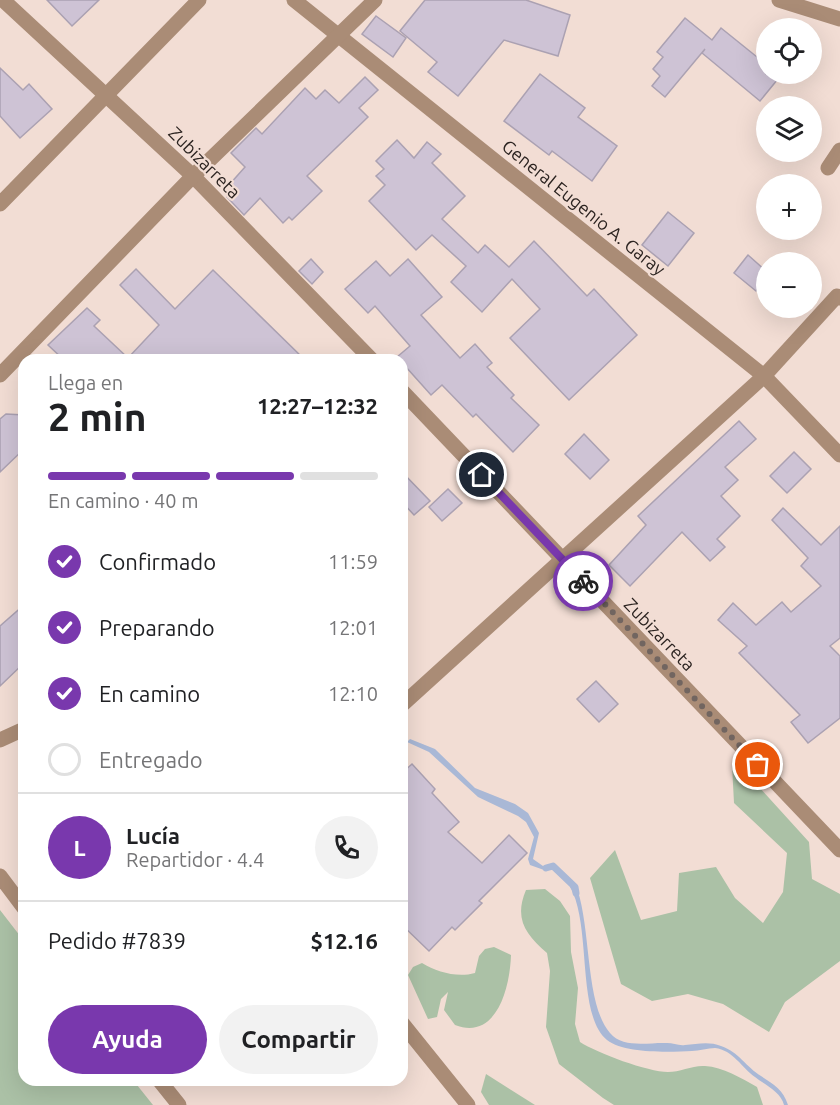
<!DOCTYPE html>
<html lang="es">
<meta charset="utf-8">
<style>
:root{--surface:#fff;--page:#f2f2f2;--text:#202124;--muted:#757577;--line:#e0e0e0;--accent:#7938ad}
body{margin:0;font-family:Ubuntu,sans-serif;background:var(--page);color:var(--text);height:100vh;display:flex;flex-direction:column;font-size:22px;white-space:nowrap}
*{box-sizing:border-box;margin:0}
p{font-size:20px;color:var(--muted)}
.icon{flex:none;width:33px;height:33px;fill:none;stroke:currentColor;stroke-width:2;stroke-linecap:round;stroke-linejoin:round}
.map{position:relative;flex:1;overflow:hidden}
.side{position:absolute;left:18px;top:354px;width:390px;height:732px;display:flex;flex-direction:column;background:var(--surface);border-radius:18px;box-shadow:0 6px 24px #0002}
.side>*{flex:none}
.fabs{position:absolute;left:756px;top:18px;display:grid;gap:12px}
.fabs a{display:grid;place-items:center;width:66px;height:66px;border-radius:50%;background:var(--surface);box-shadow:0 6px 24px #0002;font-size:30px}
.pin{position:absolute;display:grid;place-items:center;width:51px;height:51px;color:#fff;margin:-26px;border:3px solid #fff;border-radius:50%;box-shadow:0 2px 6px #0007}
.courier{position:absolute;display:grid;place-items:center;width:60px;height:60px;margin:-30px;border:4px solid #7938ad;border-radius:50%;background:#fff;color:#222;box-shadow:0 2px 8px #0007}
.summary em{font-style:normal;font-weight:700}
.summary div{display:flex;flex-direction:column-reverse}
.summary{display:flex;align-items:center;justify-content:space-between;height:102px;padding:0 30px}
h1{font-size:39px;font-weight:700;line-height:45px}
.bar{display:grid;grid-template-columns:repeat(4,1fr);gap:9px 6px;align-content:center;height:72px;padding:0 30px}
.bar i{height:8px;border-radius:4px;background:var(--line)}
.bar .current{background:var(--accent)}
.bar p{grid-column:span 4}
.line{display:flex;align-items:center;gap:15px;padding:0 30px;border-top:2px solid var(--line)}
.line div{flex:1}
.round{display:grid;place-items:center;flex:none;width:63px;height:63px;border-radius:32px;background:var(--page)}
ol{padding:0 30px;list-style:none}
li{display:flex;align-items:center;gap:18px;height:66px}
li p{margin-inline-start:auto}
li .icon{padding:6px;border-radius:50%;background:var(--accent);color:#fff;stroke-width:4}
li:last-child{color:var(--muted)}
li i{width:33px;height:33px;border:3px solid var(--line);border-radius:50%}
.action{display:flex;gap:12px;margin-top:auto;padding:12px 30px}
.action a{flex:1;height:69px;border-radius:36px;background:var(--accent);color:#fff;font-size:24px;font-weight:700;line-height:69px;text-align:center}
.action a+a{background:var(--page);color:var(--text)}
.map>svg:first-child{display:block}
.green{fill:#abc1a6}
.water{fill:#a9b8d6}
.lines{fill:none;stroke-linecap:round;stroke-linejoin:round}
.stream{stroke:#a9b8d6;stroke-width:7}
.building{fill:#cec3d5;stroke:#aba1b2;stroke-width:1.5}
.minor{stroke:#aa8c76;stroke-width:15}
.done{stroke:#716560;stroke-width:6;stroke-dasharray:0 10.8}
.route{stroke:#7938ad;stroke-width:8}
.labels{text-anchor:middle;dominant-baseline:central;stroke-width:4.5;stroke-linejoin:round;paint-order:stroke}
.street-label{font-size:18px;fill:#2c2421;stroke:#f2ddd4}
</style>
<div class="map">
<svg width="840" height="1105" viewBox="0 0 840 1105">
<rect width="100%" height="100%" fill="#f2ddd4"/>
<g class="green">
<path d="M 732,765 L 760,788 L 809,842 L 812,879 L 840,894 L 840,961 L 785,1002 L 769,1032 L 723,1004 L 688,994 L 652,1001 L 621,984 L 590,878 L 615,850 L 641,920 L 677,911 L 679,873 L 716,867 L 735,898 L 763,923 L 783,892 L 787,853 L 734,803 Z"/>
<path d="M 545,889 L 560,901 L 570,916 L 571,952 L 578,988 L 575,1024 L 580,1042 C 597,1053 648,1072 668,1072 C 680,1072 693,1065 705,1066 C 723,1067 741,1078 757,1087 L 763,1105 L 614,1105 L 603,1098 L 559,1064 L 546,1027 L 550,971 L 547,953 C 525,934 514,918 526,890 Z"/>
<path d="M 0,910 L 24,941 L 24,1080 L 133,1080 L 153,1105 L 0,1105 Z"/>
<path d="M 494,947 L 511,955 C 510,987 497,1041 455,1025 L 444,1010 L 448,992 L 441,999 L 437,1017 L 428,1019 L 408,975 L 413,967 L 422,963 C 437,972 457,978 475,973 L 479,956 L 485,949 Z"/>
<path d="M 486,1074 L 535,1105 L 489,1105 L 481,1092 Z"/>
</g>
<g class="water">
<path d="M 410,739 L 435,749 L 475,788 L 515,804 L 528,813 L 539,833 L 533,859 L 543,866 L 557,865 L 554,869 L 544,870 L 530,865 L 528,859 L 534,837 L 526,822 L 518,816 L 478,797 L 429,752 L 407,742 Z"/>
<path d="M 575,883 C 592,924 584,1003 610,1033 C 623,1049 650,1042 667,1043 C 673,1043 679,1046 685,1045 C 697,1044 709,1041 721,1046 C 739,1052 746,1067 761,1076 C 774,1085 783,1089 788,1105 L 784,1105 C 781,1092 765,1085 755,1077 C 742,1068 733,1050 715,1048 C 708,1048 699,1051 692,1051 C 670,1052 625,1054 607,1040 C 576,1015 592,924 570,887 Z"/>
</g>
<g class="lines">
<path class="stream" d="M 546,868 L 553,866 L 575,887 L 576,893"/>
</g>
<g class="building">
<path d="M 47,0 L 99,0 L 72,26 Z"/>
<path d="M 425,0 L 526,0 L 570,15 L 558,56 L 504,40 L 458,96 L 428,72 L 437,62 L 400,31 Z"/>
<path d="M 376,16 L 406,38 L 393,57 L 362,34 Z"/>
<path d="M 685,18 L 712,40 L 721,28 L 757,57 L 766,45 L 766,74 L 782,74 L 760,101 L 702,53 L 705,49 L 665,97 L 652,86 L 660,76 L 653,69 L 663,57 L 657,52 Z"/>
<path d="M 0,68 L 23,90 L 29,84 L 52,109 L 20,138 L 0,116 Z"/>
<path d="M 540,74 L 585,108 L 578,117 L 617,146 L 592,181 L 552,151 L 549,155 L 504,121 Z"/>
<path d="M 365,77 L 378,90 L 359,108 L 368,117 L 307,176 L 322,191 L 292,220 L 289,217 L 283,223 L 260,198 L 244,215 L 227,197 L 233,189 L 229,185 L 245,167 L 231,153 L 256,128 L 262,134 L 305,88 L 316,99 L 325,90 L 339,103 Z"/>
<path d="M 397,140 L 414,158 L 427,142 L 441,154 L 432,163 L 465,196 L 442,219 L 478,253 L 485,245 L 509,267 L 534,241 L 587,296 L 594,289 L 637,335 L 569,400 L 510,338 L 540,309 L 512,279 L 482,312 L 451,282 L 466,266 L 432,235 L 416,250 L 369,201 L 385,185 L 376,176 L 384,169 L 376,161 Z"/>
<path d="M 668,212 L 694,233 L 668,266 L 642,245 Z"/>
<path d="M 748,255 L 766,271 L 766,279 L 756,291 L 734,273 Z"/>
<path d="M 311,259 L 323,272 L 312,284 L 299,271 Z"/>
<path d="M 408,259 L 442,297 L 421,315 L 460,358 L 475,344 L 492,363 L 487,367 L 514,395 L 511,398 L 539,425 L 513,452 L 476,414 L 473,417 L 442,385 L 431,395 L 397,357 L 410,346 L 375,306 L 368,313 L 345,289 L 376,261 L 390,276 Z"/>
<path d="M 136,269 L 175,309 L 213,270 L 305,360 L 64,360 L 48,345 L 87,308 L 100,320 L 94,326 L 128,358 L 159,325 L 120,285 Z"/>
<path d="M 6,414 L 24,415 L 24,449 L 0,472 L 0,419 Z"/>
<path d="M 739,421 L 756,439 L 725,467 L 738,480 L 721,496 L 740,516 L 717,539 L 725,547 L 710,561 L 682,532 L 630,586 L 609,565 L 646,525 L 638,516 Z"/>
<path d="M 584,434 L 609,460 L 590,479 L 565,454 Z"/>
<path d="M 794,452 L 811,469 L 787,493 L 770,476 Z"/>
<path d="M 402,472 L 430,501 L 414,515 L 402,502 Z"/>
<path d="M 448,489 L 462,503 L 442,521 L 429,507 Z"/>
<path d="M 783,508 L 821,545 L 840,526 L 840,638 L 830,646 L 840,656 L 840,718 L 808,743 L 791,722 L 800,715 L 739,653 L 747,646 L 718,620 L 733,603 L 756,625 L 782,602 L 791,612 L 821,586 L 801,566 L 808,558 L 772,520 Z"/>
<path d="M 24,605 L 24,663 L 0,686 L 0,626 Z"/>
<path d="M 596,681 L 618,704 L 599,722 L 577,699 Z"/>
<path d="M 412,764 L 435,789 L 432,793 L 459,822 L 448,832 L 482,863 L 509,835 L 527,853 L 479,901 L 482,903 L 455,930 L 452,927 L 429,951 L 402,925 L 402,773 Z"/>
</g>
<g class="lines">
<g class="minor">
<path d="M 3,0 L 193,176 L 372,360"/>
<path d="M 294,0 L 764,376 L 840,455"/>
<path d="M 779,0 L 840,19"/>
<path d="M 828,168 L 840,150"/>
<path d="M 0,204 L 199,0"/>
<path d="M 0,375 L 193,176 L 375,0"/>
<path d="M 402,391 L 840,850"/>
<path d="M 402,705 L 764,376 L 837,296 L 840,298"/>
<path d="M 0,740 L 24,729"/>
<path d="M 0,876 L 24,908"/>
<path d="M 402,1023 L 468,1105"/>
<path d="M 159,1080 L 179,1105"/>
</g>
</g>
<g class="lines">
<path class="done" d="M 583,581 L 758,765"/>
<path class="route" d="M 482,475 L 583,581"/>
</g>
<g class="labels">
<g class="street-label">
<text transform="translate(205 162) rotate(45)">Zubizarreta</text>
<text transform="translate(584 207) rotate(39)">General Eugenio A. Garay</text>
<text transform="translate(660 634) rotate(46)">Zubizarreta</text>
</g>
</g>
</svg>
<div class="fabs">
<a><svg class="icon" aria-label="locate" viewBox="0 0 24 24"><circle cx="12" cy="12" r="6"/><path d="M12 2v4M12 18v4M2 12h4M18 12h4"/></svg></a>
<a><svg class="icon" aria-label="layers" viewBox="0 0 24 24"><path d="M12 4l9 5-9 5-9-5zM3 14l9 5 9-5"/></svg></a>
<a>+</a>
<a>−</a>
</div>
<div class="pin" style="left:758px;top:765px;background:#ea580c"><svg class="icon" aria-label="bag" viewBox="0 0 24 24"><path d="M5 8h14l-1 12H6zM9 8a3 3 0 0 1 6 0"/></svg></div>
<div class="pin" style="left:482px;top:475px;background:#1f2937"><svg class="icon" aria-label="home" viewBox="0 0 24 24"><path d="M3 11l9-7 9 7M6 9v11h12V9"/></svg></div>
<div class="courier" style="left:583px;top:581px"><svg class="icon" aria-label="bike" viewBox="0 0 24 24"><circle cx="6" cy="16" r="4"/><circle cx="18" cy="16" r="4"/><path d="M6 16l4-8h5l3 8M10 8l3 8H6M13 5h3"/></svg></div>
<section class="side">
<div class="summary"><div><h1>2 min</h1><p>Llega en</p></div><em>12:27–12:32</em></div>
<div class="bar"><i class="current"></i><i class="current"></i><i class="current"></i><i></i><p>En camino · 40 m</p></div>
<ol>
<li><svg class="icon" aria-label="check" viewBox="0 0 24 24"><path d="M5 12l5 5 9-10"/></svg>Confirmado<p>11:59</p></li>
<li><svg class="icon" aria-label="check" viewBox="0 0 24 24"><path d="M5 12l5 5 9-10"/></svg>Preparando<p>12:01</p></li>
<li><svg class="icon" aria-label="check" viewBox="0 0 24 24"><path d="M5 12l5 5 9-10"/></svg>En camino<p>12:10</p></li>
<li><i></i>Entregado</li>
</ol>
<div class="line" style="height:108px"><b class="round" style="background:var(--accent);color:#fff">L</b><div><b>Lucía</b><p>Repartidor · 4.4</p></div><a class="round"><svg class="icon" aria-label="phone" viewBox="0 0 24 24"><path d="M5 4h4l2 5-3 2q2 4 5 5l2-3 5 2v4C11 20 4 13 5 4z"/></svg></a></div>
<div class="line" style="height:78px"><div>Pedido #7839</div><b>$12.16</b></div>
<div class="action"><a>Ayuda</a><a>Compartir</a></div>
</section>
</div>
